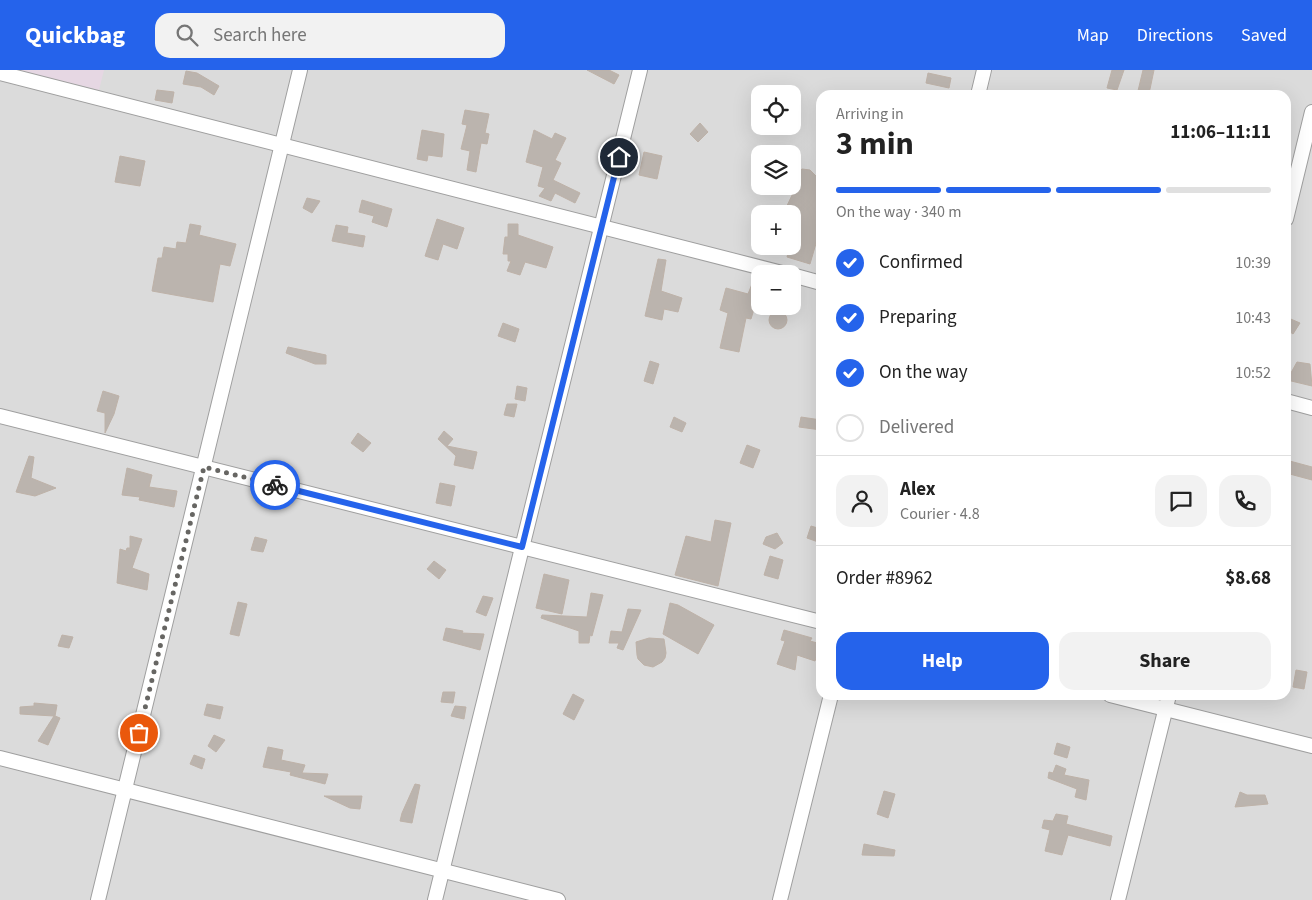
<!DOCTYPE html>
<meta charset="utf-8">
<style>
:root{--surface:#fff;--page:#f2f2f2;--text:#222;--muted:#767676;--line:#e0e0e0;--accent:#2563eb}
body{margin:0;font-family:"Source Sans 3",sans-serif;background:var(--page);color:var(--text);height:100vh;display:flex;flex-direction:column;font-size:19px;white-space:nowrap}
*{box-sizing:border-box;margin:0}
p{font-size:16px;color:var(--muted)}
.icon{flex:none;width:28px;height:28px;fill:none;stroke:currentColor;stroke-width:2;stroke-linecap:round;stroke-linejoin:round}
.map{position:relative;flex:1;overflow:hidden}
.drawer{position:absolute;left:816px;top:20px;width:475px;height:610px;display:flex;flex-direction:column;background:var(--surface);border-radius:15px;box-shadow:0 5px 20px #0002}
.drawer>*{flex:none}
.controls{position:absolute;left:751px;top:15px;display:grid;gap:10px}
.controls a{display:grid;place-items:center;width:50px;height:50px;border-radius:10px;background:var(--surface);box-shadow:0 5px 20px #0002;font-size:25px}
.pin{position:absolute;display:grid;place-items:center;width:42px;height:42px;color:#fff;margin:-21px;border:2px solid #fff;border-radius:50%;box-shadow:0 1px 5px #0007}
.courier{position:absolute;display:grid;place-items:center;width:50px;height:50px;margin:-25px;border:4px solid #2563eb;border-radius:50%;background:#fff;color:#222;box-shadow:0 1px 6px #0007}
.summary em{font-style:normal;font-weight:700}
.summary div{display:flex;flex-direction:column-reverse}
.summary{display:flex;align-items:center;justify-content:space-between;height:85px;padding:0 20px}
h1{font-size:32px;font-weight:700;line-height:38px}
.bar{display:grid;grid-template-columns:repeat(4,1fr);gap:8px 5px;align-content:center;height:60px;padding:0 20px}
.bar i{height:6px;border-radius:4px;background:var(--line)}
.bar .selected{background:var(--accent)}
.bar p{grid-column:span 4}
.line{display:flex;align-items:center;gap:12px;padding:0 20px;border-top:1px solid var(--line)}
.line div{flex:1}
.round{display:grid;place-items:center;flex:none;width:52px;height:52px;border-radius:15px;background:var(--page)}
ol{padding:0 20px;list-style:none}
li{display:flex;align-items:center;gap:15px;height:55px}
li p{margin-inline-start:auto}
li .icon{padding:5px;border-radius:50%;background:var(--accent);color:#fff;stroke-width:4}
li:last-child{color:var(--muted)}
li i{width:28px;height:28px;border:2px solid var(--line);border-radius:50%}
.button{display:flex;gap:10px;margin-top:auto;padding:10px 20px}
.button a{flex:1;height:58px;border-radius:15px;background:var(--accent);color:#fff;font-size:20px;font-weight:700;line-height:58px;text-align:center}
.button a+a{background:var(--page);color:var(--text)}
header{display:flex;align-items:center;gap:30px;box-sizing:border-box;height:70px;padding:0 25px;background:var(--accent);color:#fff}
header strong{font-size:24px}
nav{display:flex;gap:28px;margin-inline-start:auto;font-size:18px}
.search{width:350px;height:45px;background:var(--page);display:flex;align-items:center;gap:12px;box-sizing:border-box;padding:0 18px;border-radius:15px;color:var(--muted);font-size:19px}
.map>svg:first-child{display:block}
.residential{fill:#dbdbdb;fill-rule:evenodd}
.industrial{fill:#e6d7e3}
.building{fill:#bbb4ae;stroke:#beb2a8}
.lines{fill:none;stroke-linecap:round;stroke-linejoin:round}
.street-casing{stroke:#9f9f9f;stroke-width:16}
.street{stroke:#fff;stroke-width:14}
.done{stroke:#676663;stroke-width:5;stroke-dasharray:0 9}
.route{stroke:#2563eb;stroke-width:6}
</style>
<header>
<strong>Quickbag</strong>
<div class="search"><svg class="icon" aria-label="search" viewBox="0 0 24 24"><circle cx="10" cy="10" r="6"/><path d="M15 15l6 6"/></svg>Search here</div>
<nav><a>Map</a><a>Directions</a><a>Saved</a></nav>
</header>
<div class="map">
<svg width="1312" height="830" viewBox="0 0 1312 830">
<rect width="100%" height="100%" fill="#eeebe4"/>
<path class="residential" d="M 0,0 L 1312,0 L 1312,830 L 0,830 ZM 760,24 L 792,24 L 792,56 L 760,56 ZM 821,25 L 1286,25 L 1286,625 L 821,625 ZM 760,84 L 792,84 L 792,116 L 760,116 ZM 760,144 L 792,144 L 792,176 L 760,176 ZM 760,204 L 792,204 L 792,236 L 760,236 Z"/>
<path class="industrial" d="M 17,0 L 104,0 L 99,20 Z"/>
<g class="building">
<path d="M 587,0 L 609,0 L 619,5 L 614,14 Z"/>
<path d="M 1112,0 L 1124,0 L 1117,20 L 1107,18 Z"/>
<path d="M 1143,0 L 1154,0 L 1150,19 L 1148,25 L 1137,25 Z"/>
<path d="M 186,1 L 197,3 L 219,16 L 214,25 L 201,17 L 183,14 Z"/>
<path d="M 928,3 L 951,8 L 949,18 L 926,13 Z"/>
<path d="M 157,20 L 174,22 L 172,33 L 155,30 Z"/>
<path d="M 465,40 L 489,44 L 485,63 L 489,64 L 487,74 L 481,73 L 476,102 L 467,100 L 470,81 L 461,79 L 467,55 L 462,54 Z"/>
<path d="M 700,53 L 708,62 L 698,72 L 690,64 Z"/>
<path d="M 422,60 L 444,64 L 442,87 L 428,85 L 427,91 L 417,89 Z"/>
<path d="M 534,60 L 552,69 L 555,63 L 566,68 L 555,90 L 561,93 L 553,110 L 580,123 L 575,133 L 555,123 L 551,131 L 539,126 L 545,118 L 538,116 L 543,97 L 526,92 Z"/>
<path d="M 644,82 L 662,86 L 657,109 L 639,105 Z"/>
<path d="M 120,86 L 145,91 L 140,116 L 115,112 Z"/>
<path d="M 802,99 L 810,100 L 821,111 L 821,173 L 817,170 L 810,194 L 787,187 L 790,176 L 792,176 L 792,166 L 798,144 L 783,144 L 795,119 L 792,118 L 792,103 L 797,103 Z"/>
<path d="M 307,128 L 320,131 L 312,143 L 303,138 Z"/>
<path d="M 362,130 L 392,139 L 387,157 L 372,152 L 374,146 L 359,142 Z"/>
<path d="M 437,149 L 464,158 L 457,179 L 443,174 L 438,190 L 425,186 Z"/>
<path d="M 190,154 L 201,156 L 199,165 L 236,174 L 230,196 L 220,194 L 213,232 L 152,221 L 158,188 L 162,188 L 164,177 L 176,179 L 177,172 L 186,173 Z"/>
<path d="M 508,154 L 518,154 L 518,165 L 553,177 L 546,198 L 525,192 L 520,205 L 507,201 L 511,191 L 508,191 L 508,184 L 503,184 L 505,167 L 508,167 Z"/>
<path d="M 336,155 L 348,157 L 347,163 L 365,166 L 363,177 L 332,171 Z"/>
<path d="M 658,189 L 666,190 L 661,221 L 682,228 L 678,242 L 664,239 L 662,250 L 645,246 Z"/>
<path d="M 752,214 L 760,219 L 751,249 L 746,248 L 739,282 L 720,278 L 728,243 L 720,240 L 726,218 L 748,224 Z"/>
<circle cx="778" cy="250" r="9"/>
<path d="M 1286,247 L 1300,253 L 1293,264 L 1286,259 Z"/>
<path d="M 503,253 L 519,259 L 515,272 L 498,266 Z"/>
<path d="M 288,277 L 326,285 L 326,294 L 315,294 L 286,283 Z"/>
<path d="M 650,291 L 659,294 L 653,314 L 644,311 Z"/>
<path d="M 1297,292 L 1310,294 L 1312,316 L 1287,310 Z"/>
<path d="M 517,316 L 527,318 L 525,331 L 515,329 Z"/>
<path d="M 103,321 L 119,326 L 114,344 L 105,363 L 105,343 L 97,341 Z"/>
<path d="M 507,334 L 517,334 L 514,347 L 504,345 Z"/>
<path d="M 674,347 L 686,353 L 682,362 L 670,357 Z"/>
<path d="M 801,347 L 821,350 L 821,360 L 799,357 Z"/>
<path d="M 444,361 L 453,369 L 447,376 L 477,382 L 473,399 L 454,395 L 456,386 L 438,369 Z"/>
<path d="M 358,363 L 371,373 L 363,382 L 351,373 Z"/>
<path d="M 747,375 L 760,380 L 753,398 L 740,393 Z"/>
<path d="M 29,386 L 34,387 L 31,408 L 56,418 L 35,426 L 16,422 Z"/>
<path d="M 1286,390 L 1312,397 L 1312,410 L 1286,403 Z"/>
<path d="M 127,398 L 152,405 L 149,417 L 177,421 L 174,437 L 139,430 L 140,427 L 122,425 Z"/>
<path d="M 440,413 L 455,416 L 451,436 L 436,433 Z"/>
<path d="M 715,450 L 731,453 L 718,516 L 675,505 L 686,466 L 711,472 Z"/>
<path d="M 811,456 L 821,459 L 821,473 L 807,468 Z"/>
<path d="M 777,463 L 783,473 L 775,479 L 763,474 L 766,467 Z"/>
<path d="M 130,466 L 142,469 L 132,498 L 149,504 L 147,520 L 117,513 L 120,479 L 126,481 L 127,478 L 130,478 Z"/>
<path d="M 255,467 L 267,470 L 263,482 L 251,480 Z"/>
<path d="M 770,486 L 783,490 L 778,509 L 764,505 Z"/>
<path d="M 434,491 L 446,500 L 439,509 L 427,499 Z"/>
<path d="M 544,504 L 569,510 L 562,544 L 536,538 Z"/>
<path d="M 591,523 L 603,525 L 592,566 L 590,565 L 589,573 L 579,573 L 579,561 L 541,548 L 542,545 L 587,547 Z"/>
<path d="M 483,526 L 493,528 L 486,546 L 476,542 Z"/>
<path d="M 238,532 L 247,534 L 239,566 L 230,564 Z"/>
<path d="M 670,533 L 678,535 L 714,555 L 698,584 L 663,564 Z"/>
<path d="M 628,539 L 641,540 L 623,580 L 617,578 L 619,573 L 609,573 L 611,561 L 622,562 Z"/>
<path d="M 446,558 L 463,561 L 462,563 L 484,564 L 480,580 L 443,570 Z"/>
<path d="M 784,560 L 812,568 L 810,571 L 821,574 L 815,591 L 797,585 L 795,600 L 777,594 L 785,571 L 781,570 Z"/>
<path d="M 62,565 L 73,567 L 69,578 L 58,576 Z"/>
<path d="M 649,568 L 664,569 L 666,583 L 665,588 L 662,592 L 653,597 L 644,595 L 638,589 L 637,585 L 636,572 Z"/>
<path d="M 1296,600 L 1307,602 L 1304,619 L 1293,617 Z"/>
<path d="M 443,622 L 455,622 L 453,633 L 441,632 Z"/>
<path d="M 573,624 L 584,630 L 574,650 L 563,644 Z"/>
<path d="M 34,633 L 57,635 L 55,646 L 60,648 L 48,675 L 38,671 L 54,646 L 20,644 L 20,637 L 34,636 Z"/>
<path d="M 207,634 L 223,637 L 220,649 L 204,645 Z"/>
<path d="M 455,636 L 466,637 L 464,649 L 451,646 Z"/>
<path d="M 214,665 L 225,670 L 216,682 L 208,676 Z"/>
<path d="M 1057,673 L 1070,677 L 1067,688 L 1054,684 Z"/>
<path d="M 268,677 L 283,680 L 281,690 L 305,695 L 302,703 L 328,704 L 325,714 L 290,705 L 291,702 L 263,697 Z"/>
<path d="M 194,685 L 205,689 L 202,699 L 190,694 Z"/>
<path d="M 1056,695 L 1066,699 L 1064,705 L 1089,710 L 1086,730 L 1075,727 L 1077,719 L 1048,708 L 1049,702 L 1053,703 Z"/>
<path d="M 415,714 L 420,715 L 412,753 L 400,751 L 402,743 Z"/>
<path d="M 884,721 L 895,724 L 888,748 L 877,744 Z"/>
<path d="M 1240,722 L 1247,725 L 1265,725 L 1268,734 L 1235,737 Z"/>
<path d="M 324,726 L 362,726 L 360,739 L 350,738 Z"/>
<path d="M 1056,744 L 1068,746 L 1066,754 L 1112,766 L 1110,776 L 1068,765 L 1062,785 L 1045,781 L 1050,760 L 1042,758 L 1044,750 L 1053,751 Z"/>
<path d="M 864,774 L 895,780 L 894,786 L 862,785 Z"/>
</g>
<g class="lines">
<g class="street-casing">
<g id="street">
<path d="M 0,3 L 786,204"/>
<path d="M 978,25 L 984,0"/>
<path d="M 1286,149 L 1312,42"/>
<path d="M 792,205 L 821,213"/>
<path d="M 1286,331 L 1312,338"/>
<path d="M 0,346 L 821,552"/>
<path d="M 1110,625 L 1312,676"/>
<path d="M 0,688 L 558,830"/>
<path d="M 98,830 L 300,0"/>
<path d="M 435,830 L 640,0"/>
<path d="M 780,830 L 831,625"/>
<path d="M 1118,830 L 1169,625"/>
</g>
</g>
<use href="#street" class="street"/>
</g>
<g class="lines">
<path class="done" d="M 139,663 L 204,397 L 275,415"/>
<path class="route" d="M 275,415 L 522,477 L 619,87"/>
</g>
</svg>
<div class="controls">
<a><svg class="icon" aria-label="locate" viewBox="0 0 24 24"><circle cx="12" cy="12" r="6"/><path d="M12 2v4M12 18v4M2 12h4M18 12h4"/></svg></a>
<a><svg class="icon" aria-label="layers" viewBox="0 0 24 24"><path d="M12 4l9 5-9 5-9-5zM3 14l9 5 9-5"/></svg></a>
<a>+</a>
<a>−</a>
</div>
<div class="pin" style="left:139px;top:663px;background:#ea580c"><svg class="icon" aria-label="bag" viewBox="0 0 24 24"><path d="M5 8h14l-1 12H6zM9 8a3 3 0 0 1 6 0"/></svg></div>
<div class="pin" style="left:619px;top:87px;background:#1f2937"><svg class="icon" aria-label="home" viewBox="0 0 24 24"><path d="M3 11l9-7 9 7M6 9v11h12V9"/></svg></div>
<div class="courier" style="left:275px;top:415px"><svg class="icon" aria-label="bike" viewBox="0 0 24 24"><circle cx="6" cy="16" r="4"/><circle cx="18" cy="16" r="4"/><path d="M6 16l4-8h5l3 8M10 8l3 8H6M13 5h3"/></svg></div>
<section class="drawer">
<div class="summary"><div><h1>3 min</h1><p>Arriving in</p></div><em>11:06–11:11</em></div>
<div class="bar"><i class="selected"></i><i class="selected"></i><i class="selected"></i><i></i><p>On the way · 340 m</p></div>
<ol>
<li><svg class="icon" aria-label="check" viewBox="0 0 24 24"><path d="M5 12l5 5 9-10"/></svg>Confirmed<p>10:39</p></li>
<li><svg class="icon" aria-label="check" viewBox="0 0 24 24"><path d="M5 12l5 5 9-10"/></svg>Preparing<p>10:43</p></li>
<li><svg class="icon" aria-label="check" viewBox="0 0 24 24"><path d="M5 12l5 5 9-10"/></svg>On the way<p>10:52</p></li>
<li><i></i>Delivered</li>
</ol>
<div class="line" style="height:90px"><a class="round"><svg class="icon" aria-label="person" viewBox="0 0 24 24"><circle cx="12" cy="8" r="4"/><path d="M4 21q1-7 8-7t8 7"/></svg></a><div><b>Alex</b><p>Courier · 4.8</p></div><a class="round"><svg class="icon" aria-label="chat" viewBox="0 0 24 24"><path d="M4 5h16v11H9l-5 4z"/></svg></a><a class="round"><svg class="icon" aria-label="phone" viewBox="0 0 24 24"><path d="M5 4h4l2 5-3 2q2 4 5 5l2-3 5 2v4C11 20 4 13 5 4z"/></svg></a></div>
<div class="line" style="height:65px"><div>Order #8962</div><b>$8.68</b></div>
<div class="button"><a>Help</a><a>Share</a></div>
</section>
</div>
